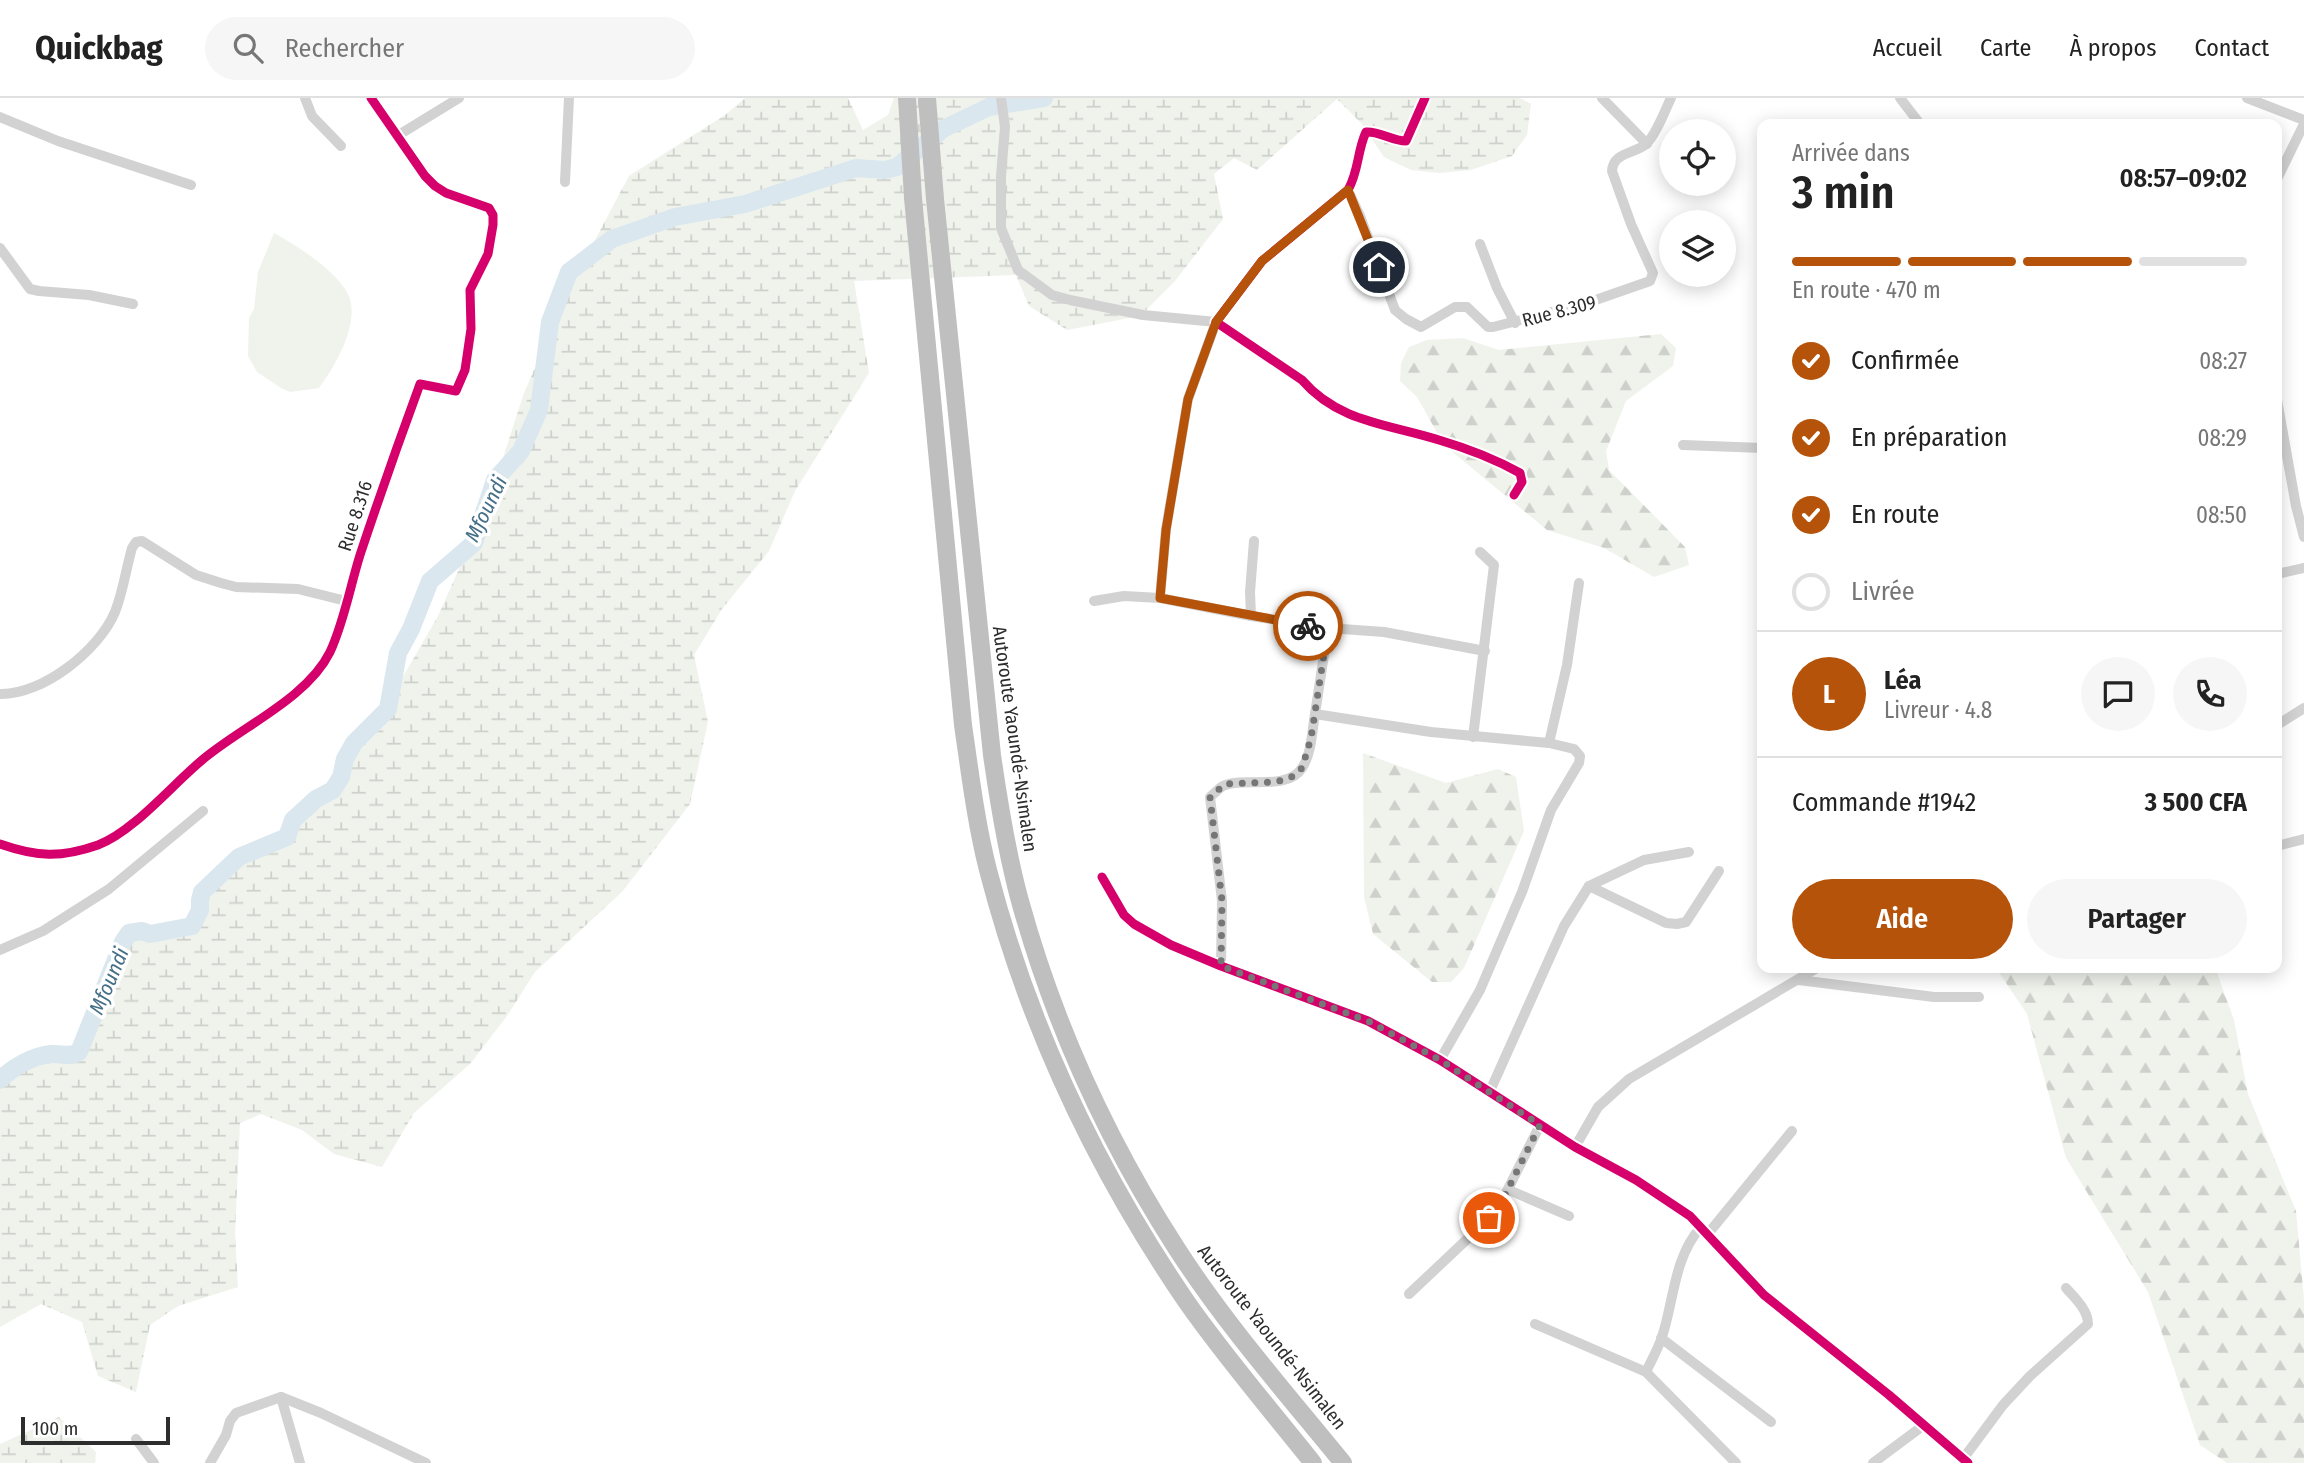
<!DOCTYPE html>
<html lang="fr">
<meta charset="utf-8">
<style>
:root{--surface:#fff;--page:#f6f6f6;--text:#222;--muted:#767676;--line:#e0e0e0;--accent:#b45309}
body{margin:0;font-family:"Fira Sans Condensed",sans-serif;background:var(--page);color:var(--text);height:100vh;display:flex;flex-direction:column;font-size:26px;white-space:nowrap}
*{box-sizing:border-box;margin:0}
p{font-size:23px;color:var(--muted)}
.icon{flex:none;width:38px;height:38px;fill:none;stroke:currentColor;stroke-width:2;stroke-linecap:round;stroke-linejoin:round}
.map{position:relative;flex:1;overflow:hidden}
.drawer{position:absolute;left:1757px;top:21px;width:525px;height:854px;display:flex;flex-direction:column;background:var(--surface);border-radius:14px;box-shadow:0 4px 18px #0003}
.drawer>*{flex:none}
.tools{position:absolute;left:1659px;top:21px;display:grid;gap:14px}
.tools a{display:grid;place-items:center;width:77px;height:77px;border-radius:50%;background:var(--surface);box-shadow:0 4px 18px #0003;font-size:35px}
.scale{position:absolute;left:21px;bottom:18px;width:149px;box-sizing:border-box;padding-left:7px;border:4px solid #2d2d2d;border-top:0;font-size:19px;line-height:24px;white-space:nowrap;color:#2d2d2d;-webkit-text-stroke:5px #fff;paint-order:stroke}
.pin{position:absolute;display:grid;place-items:center;width:60px;height:60px;color:#fff;margin:-30px;border:4px solid #fff;border-radius:50%;box-shadow:0 2px 7px #0007}
.courier{position:absolute;display:grid;place-items:center;width:70px;height:70px;margin:-35px;border:5px solid #b45309;border-radius:50%;background:#fff;color:#222;box-shadow:0 2px 9px #0007}
.head em{font-style:normal;font-weight:600}
.head div{display:flex;flex-direction:column-reverse}
.head{display:flex;align-items:center;justify-content:space-between;height:119px;padding:0 35px}
h1{font-size:46px;font-weight:600;line-height:52px}
.bar{display:grid;grid-template-columns:repeat(4,1fr);gap:10px 7px;align-content:center;height:84px;padding:0 35px}
.bar i{height:9px;border-radius:5px;background:var(--line)}
.bar .on{background:var(--accent)}
.bar p{grid-column:span 4}
.line{display:flex;align-items:center;gap:18px;padding:0 35px;border-top:2px solid var(--line)}
.line div{flex:1}
.round{display:grid;place-items:center;flex:none;width:74px;height:74px;border-radius:37px;background:var(--page)}
ol{padding:0 35px;list-style:none}
li{display:flex;align-items:center;gap:21px;height:77px}
li p{margin-inline-start:auto}
li .icon{padding:7px;border-radius:50%;background:var(--accent);color:#fff;stroke-width:4}
li:last-child{color:var(--muted)}
li i{width:38px;height:38px;border:4px solid var(--line);border-radius:50%}
.button{display:flex;gap:14px;margin-top:auto;padding:14px 35px}
.button a{flex:1;height:80px;border-radius:42px;background:var(--accent);color:#fff;font-size:28px;font-weight:600;line-height:80px;text-align:center}
.button a+a{background:var(--page);color:var(--text)}
header{display:flex;align-items:center;gap:42px;box-sizing:border-box;height:98px;padding:0 35px;background:var(--surface);border-bottom:2px solid var(--line)}
header strong{font-size:33px}
nav{display:flex;gap:38px;margin-inline-start:auto;font-size:24px}
.search{width:490px;height:63px;background:var(--page);display:flex;align-items:center;gap:18px;box-sizing:border-box;padding:0 24px;border-radius:38px;color:var(--muted);font-size:26px}
.map>svg:first-child{display:block}
.green{fill:#f0f3ec}
.forest{fill:url(#forest-firs)}
.wetland{fill:url(#wetland-marsh)}
.lines{fill:none;stroke-linecap:round;stroke-linejoin:round}
.river{stroke:#dae7ef;stroke-width:18}
.street{stroke:#d2d2d2;stroke-width:10}
.highway{stroke:#bfbfbf;stroke-width:18}
.cycleway-casing{stroke:#fff;stroke-width:13}
.cycleway{stroke:#d6006c;stroke-width:9}
.done{stroke:#767676;stroke-width:7;stroke-dasharray:0 12.6}
.route{stroke:#b45309;stroke-width:9}
.labels{text-anchor:middle;dominant-baseline:central;stroke-width:7;stroke-linejoin:round;paint-order:stroke}
.street-label{font-size:19px;fill:#2d2d2d;stroke:#fff}
.water-label{font-size:21px;font-style:italic;fill:#446f87;stroke:#fff}
</style>
<header>
<strong>Quickbag</strong>
<div class="search"><svg class="icon" aria-label="search" viewBox="0 0 24 24"><circle cx="10" cy="10" r="6"/><path d="M15 15l6 6"/></svg>Rechercher</div>
<nav><a>Accueil</a><a>Carte</a><a>À propos</a><a>Contact</a></nav>
</header>
<div class="map">
<svg width="2304" height="1365" viewBox="0 0 2304 1365">
<defs>
<pattern id="forest-firs" width="22" height="20" patternUnits="userSpaceOnUse" patternTransform="scale(1.75)"><rect width="22" height="20" fill="#f0f3ec"/><path d="M5 1l3.5 6h-7zM16 11l3.5 6h-7z" fill="#ced1cb"/></pattern>
<pattern id="wetland-marsh" width="20" height="14" patternUnits="userSpaceOnUse" patternTransform="scale(1.75)"><rect width="20" height="14" fill="#f0f3ec"/><path d="M1 5h8M5 5V1M11 12h8M15 12V8" fill="none" stroke="#ced1cb"/></pattern>
</defs>
<rect width="100%" height="100%" fill="#fff"/>
<path class="green" d="M 274,135 C 296,147 342,176 350,201 C 358,229 335,268 319,290 L 290,294 L 281,290 L 257,274 L 248,258 L 249,220 L 254,211 L 258,174 Z"/>
<g class="forest">
<path d="M 1661,236 L 1676,250 L 1673,268 L 1626,303 L 1606,353 L 1609,372 L 1685,449 L 1689,467 L 1654,479 L 1604,450 L 1547,432 L 1444,347 L 1417,299 L 1400,283 L 1401,265 L 1409,249 L 1427,242 L 1463,240 L 1499,252 Z"/>
<path d="M 1363,655 L 1446,685 L 1498,671 L 1516,679 L 1524,733 L 1464,870 L 1451,884 L 1432,884 L 1373,836 L 1364,799 Z"/>
<path d="M 1996,870 L 2213,870 L 2216,872 L 2234,922 L 2248,996 L 2296,1113 L 2304,1202 L 2304,1365 L 2227,1365 L 2200,1347 L 2148,1194 L 2066,1060 L 2027,916 Z"/>
</g>
<g class="wetland">
<path d="M 745,0 L 848,0 L 863,32 L 888,17 L 894,0 L 1520,0 L 1531,6 L 1527,37 L 1512,58 L 1471,72 L 1439,75 L 1411,72 L 1384,59 L 1361,25 L 1337,1 L 1257,72 L 1234,60 L 1214,76 L 1223,121 L 1175,183 L 1140,218 L 1067,232 L 1029,208 L 1016,177 L 854,183 L 869,275 L 795,393 L 769,453 L 722,511 L 694,557 L 708,624 L 690,706 L 622,794 L 535,874 L 507,918 L 470,966 L 414,1015 L 382,1069 L 334,1056 L 302,1032 L 261,1016 L 240,1025 L 235,1136 L 238,1189 L 178,1208 L 150,1227 L 136,1294 L 98,1278 L 82,1224 L 41,1206 L 0,1229 L 0,982 C 13,969 32,958 51,956 C 62,955 69,959 79,954 L 123,844 L 129,835 L 142,833 L 150,836 L 192,828 L 200,812 L 200,802 L 202,794 L 239,759 L 287,739 L 351,655 L 397,589 L 438,518 L 488,406 L 524,295 L 571,187 L 629,78 L 725,17 Z"/>
<path d="M 59,1319 L 96,1354 L 95,1365 L 0,1365 L 0,1346 Z"/>
</g>
<g class="lines">
<path class="river" d="M 0,982 C 13,969 32,958 51,956 C 62,955 69,960 79,954 L 123,844 L 129,835 L 142,833 L 150,836 L 192,828 L 200,812 L 200,802 L 202,794 L 239,759 L 287,739 L 293,722 L 316,701 L 333,692 L 341,679 L 345,661 L 354,645 L 388,611 L 398,555 L 411,531 L 430,483 L 474,445 L 495,382 L 521,353 L 539,312 L 550,224 L 569,174 L 612,141 L 675,119 L 745,106 L 856,70 L 885,72 L 897,69 L 943,31 L 989,9 L 1044,0"/>
<g class="street">
<path d="M 305,0 L 312,18 L 341,48"/>
<path d="M 1001,0 L 1005,29 L 1001,78 L 1001,130 L 1018,172 L 1052,197 L 1070,202 L 1143,217 L 1216,224 L 1188,301 L 1166,431 L 1160,500"/>
<path d="M 1425,0 L 1406,43 C 1392,43 1380,33 1366,34 C 1357,53 1359,73 1348,92 L 1262,163 L 1216,224 L 1302,282 C 1339,325 1390,326 1439,342 C 1466,350 1495,361 1520,375 L 1522,384 L 1514,397"/>
<path d="M 1602,0 L 1647,46"/>
<path d="M 1900,0 L 1920,26"/>
<path d="M 2247,0 L 2304,22"/>
<path d="M 0,19 L 58,43 L 191,87"/>
<path d="M 397,38 L 459,0"/>
<path d="M 2277,81 L 2304,26"/>
<path d="M 565,84 L 569,0"/>
<path d="M 1348,92 L 1360,118 L 1395,212 L 1406,221 L 1421,229 L 1455,209 L 1467,209 L 1488,229 L 1493,229 L 1587,205 L 1650,183 L 1653,175 L 1631,126 L 1612,73 C 1613,54 1635,56 1646,46 C 1656,37 1665,12 1671,0"/>
<path d="M 1480,146 L 1497,190 L 1515,225"/>
<path d="M 0,150 L 30,191 L 39,193 L 89,197 L 133,206"/>
<path d="M 2277,302 L 2296,408 L 2304,439"/>
<path d="M 1683,347 L 1762,350"/>
<path d="M 1254,443 L 1250,494 L 1251,518 L 1328,530 L 1315,616 L 1431,634 L 1549,645 L 1567,567 L 1579,485"/>
<path d="M 2277,476 L 2304,470"/>
<path d="M 1094,503 L 1124,498 L 1160,500 L 1251,518"/>
<path d="M 1328,530 L 1384,534 L 1485,553"/>
<path d="M 0,596 C 43,597 99,552 115,514 C 123,494 126,471 132,450 L 136,444 L 142,443 L 196,477 L 221,485 L 236,489 L 298,491 L 346,503"/>
<path d="M 2277,627 L 2304,610"/>
<path d="M 1473,639 L 1494,467 L 1480,454"/>
<path d="M 0,746 C 37,759 61,760 98,747 C 133,734 172,687 201,663 C 239,630 307,601 330,554 C 344,524 350,489 360,457 C 379,400 399,343 420,286 L 456,293 L 465,272 L 471,231 L 470,192 L 488,156 L 493,127 L 493,117 L 489,110 L 446,95 L 435,88 L 425,78 L 371,0"/>
<path d="M 2277,748 L 2304,741"/>
<path d="M 1102,779 L 1124,817 L 1134,826 L 1171,847 L 1221,868 L 1368,923 L 1440,962 L 1575,1049 L 1636,1082 L 1690,1118 L 1764,1197 L 1889,1297 L 1968,1365"/>
<path d="M 1589,788 L 1666,825 L 1677,826 L 1686,824 L 1719,773"/>
<path d="M 0,852 L 43,833 L 109,791 L 203,713"/>
<path d="M 1221,868 L 1222,803 L 1210,699 C 1214,696 1219,690 1223,688 C 1241,678 1287,694 1302,670 C 1312,655 1312,632 1315,616"/>
<path d="M 1799,882 L 1934,899 L 1979,899"/>
<path d="M 1440,962 L 1480,892 L 1522,794 L 1551,712 L 1579,665 L 1580,658 L 1574,651 L 1549,645"/>
<path d="M 1490,993 L 1564,828 L 1589,788 L 1644,762 L 1689,754"/>
<path d="M 1575,1049 L 1598,1009 L 1629,981 L 1817,870"/>
<path d="M 1509,1092 L 1569,1118"/>
<path d="M 1707,1137 L 1792,1033"/>
<path d="M 1409,1196 L 1497,1113 L 1540,1027"/>
<path d="M 1535,1226 L 1646,1274 L 1736,1365"/>
<path d="M 1661,1240 L 1771,1324"/>
<path d="M 1646,1274 C 1651,1263 1658,1251 1662,1239 C 1674,1202 1674,1160 1700,1130"/>
<path d="M 281,1299 L 300,1365"/>
<path d="M 136,1341 L 154,1365"/>
<path d="M 1963,1361 L 2003,1307 L 2030,1278 L 2088,1226 C 2088,1212 2075,1200 2066,1190"/>
<path d="M 210,1365 L 226,1337 L 230,1323 L 236,1315 L 281,1299 L 321,1315 L 426,1365"/>
<path d="M 1873,1365 L 1924,1327"/>
</g>
<g class="highway">
<path d="M 907,0 L 913,100 L 963,627 C 970,675 976,725 988,772 C 1028,927 1096,1071 1186,1203 C 1225,1259 1270,1311 1313,1365"/>
<path d="M 927,0 L 935,101 L 992,657 C 999,706 1007,756 1020,803 C 1054,926 1108,1044 1177,1151 C 1226,1227 1286,1295 1343,1365"/>
</g>
<g class="cycleway-casing">
<g id="cycleway">
<path d="M 1425,0 L 1406,43 C 1392,43 1380,33 1366,34 C 1357,53 1359,73 1348,92 L 1262,163 L 1216,224 L 1302,282 C 1339,325 1390,326 1439,342 C 1466,350 1495,361 1520,375 L 1522,384 L 1514,397"/>
<path d="M 0,746 C 37,759 61,760 98,747 C 133,734 172,687 201,663 C 239,630 307,601 330,554 C 344,524 350,489 360,457 C 379,400 399,343 420,286 L 456,293 L 465,272 L 471,231 L 470,192 L 488,156 L 493,127 L 493,117 L 489,110 L 446,95 L 435,88 L 425,78 L 371,0"/>
<path d="M 1102,779 L 1124,817 L 1134,826 L 1171,847 L 1221,868 L 1368,923 L 1440,962 L 1575,1049 L 1636,1082 L 1690,1118 L 1764,1197 L 1889,1297 L 1968,1365"/>
</g>
</g>
<use href="#cycleway" class="cycleway"/>
</g>
<g class="lines">
<path class="done" d="M 1308,528 L 1328,530 L 1311,640 L 1302,670 L 1294,678 L 1276,684 L 1225,686 L 1210,699 L 1222,803 L 1221,868 L 1368,923 L 1440,962 L 1540,1027 L 1497,1113 L 1489,1120"/>
<path class="route" d="M 1308,528 L 1160,500 L 1166,432 L 1188,301 L 1216,224 L 1262,163 L 1348,92 L 1379,169"/>
</g>
<g class="labels">
<g class="street-label">
<text transform="translate(1559 213) rotate(-15)">Rue 8.309</text>
<text transform="translate(355 418) rotate(-72)">Rue 8.316</text>
<text transform="translate(1015 641) rotate(82)">Autoroute Yaoundé-Nsimalen</text>
<text transform="translate(1272 1239) rotate(52)">Autoroute Yaoundé-Nsimalen</text>
</g>
<g class="water-label">
<text transform="translate(486 411) rotate(-64)">Mfoundi</text>
<text transform="translate(109 883) rotate(-67)">Mfoundi</text>
</g>
</g>
</svg>
<div class="tools">
<a><svg class="icon" aria-label="locate" viewBox="0 0 24 24"><circle cx="12" cy="12" r="6"/><path d="M12 2v4M12 18v4M2 12h4M18 12h4"/></svg></a>
<a><svg class="icon" aria-label="layers" viewBox="0 0 24 24"><path d="M12 4l9 5-9 5-9-5zM3 14l9 5 9-5"/></svg></a>
</div>
<div class="scale">100 m</div>
<div class="pin" style="left:1489px;top:1120px;background:#ea580c"><svg class="icon" aria-label="bag" viewBox="0 0 24 24"><path d="M5 8h14l-1 12H6zM9 8a3 3 0 0 1 6 0"/></svg></div>
<div class="pin" style="left:1379px;top:169px;background:#1f2937"><svg class="icon" aria-label="home" viewBox="0 0 24 24"><path d="M3 11l9-7 9 7M6 9v11h12V9"/></svg></div>
<div class="courier" style="left:1308px;top:528px"><svg class="icon" aria-label="bike" viewBox="0 0 24 24"><circle cx="6" cy="16" r="4"/><circle cx="18" cy="16" r="4"/><path d="M6 16l4-8h5l3 8M10 8l3 8H6M13 5h3"/></svg></div>
<section class="drawer">
<div class="head"><div><h1>3 min</h1><p>Arrivée dans</p></div><em>08:57–09:02</em></div>
<div class="bar"><i class="on"></i><i class="on"></i><i class="on"></i><i></i><p>En route · 470 m</p></div>
<ol>
<li><svg class="icon" aria-label="check" viewBox="0 0 24 24"><path d="M5 12l5 5 9-10"/></svg>Confirmée<p>08:27</p></li>
<li><svg class="icon" aria-label="check" viewBox="0 0 24 24"><path d="M5 12l5 5 9-10"/></svg>En préparation<p>08:29</p></li>
<li><svg class="icon" aria-label="check" viewBox="0 0 24 24"><path d="M5 12l5 5 9-10"/></svg>En route<p>08:50</p></li>
<li><i></i>Livrée</li>
</ol>
<div class="line" style="height:126px"><b class="round" style="background:var(--accent);color:#fff">L</b><div><b>Léa</b><p>Livreur · 4.8</p></div><a class="round"><svg class="icon" aria-label="chat" viewBox="0 0 24 24"><path d="M4 5h16v11H9l-5 4z"/></svg></a><a class="round"><svg class="icon" aria-label="phone" viewBox="0 0 24 24"><path d="M5 4h4l2 5-3 2q2 4 5 5l2-3 5 2v4C11 20 4 13 5 4z"/></svg></a></div>
<div class="line" style="height:91px"><div>Commande #1942</div><b>3 500 CFA</b></div>
<div class="button"><a>Aide</a><a>Partager</a></div>
</section>
</div>
